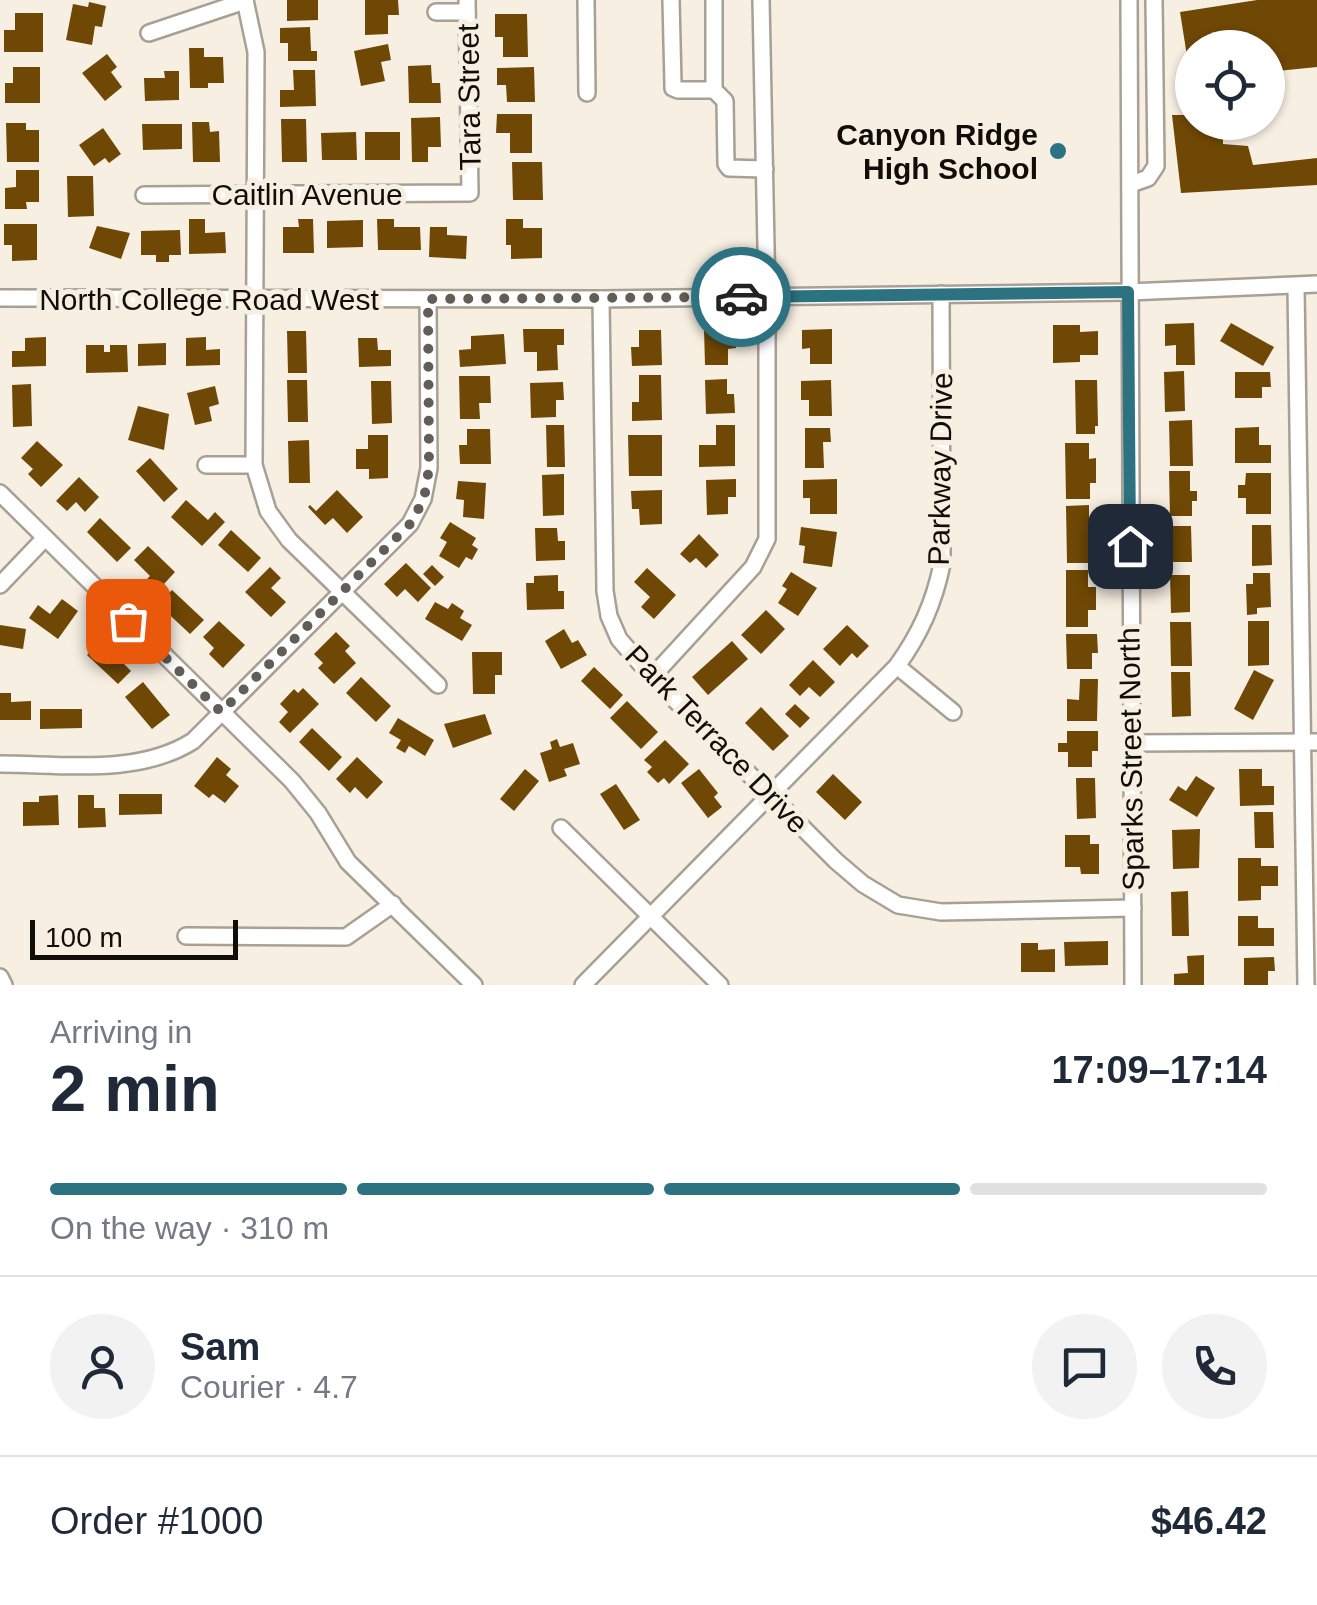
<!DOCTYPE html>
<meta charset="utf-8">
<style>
:root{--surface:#fff;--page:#f2f2f3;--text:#1f2937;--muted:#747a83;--line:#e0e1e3;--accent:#2d7280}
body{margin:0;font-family:Arial,sans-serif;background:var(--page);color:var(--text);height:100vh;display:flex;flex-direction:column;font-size:38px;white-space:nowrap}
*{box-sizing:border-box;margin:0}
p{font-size:32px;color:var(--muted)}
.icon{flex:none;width:55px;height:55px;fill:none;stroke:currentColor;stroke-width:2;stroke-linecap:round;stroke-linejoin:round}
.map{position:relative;height:985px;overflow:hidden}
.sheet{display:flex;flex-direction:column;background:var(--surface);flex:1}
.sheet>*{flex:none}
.fabs{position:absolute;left:1175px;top:30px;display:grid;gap:20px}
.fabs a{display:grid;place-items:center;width:110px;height:110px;border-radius:50%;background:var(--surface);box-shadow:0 2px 8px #0004;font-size:50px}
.scale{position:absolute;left:30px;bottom:25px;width:208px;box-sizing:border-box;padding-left:10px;border:5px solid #110e0a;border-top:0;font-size:28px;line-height:35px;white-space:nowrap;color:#110e0a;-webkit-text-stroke:8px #f8efe3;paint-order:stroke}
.pin{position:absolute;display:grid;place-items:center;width:85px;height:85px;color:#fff;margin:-42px;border-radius:20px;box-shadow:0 5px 15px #0006}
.courier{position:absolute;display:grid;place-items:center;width:100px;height:100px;margin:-50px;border:8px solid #2d7280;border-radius:50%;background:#fff;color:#222;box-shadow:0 2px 12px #0007}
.headline em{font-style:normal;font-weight:700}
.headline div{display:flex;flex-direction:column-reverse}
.headline{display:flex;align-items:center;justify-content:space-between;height:170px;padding:0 50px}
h1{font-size:65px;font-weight:700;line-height:75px}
.bar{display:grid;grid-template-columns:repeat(4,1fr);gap:15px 10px;align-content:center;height:120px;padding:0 50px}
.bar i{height:12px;border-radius:8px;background:var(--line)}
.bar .on{background:var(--accent)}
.bar p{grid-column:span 4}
.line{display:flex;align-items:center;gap:25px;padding:0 50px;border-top:2px solid var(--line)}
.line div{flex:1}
.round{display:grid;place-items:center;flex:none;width:105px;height:105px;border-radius:52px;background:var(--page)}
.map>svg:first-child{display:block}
.building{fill:#704805}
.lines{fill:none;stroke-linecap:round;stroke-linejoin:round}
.minor-casing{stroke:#a9a095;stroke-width:20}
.minor{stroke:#fff;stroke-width:15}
.done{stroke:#625d56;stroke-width:10;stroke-dasharray:0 18}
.route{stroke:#2d7280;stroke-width:12}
.poi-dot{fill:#2d7280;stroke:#f8efe3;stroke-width:4}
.labels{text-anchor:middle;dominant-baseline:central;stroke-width:10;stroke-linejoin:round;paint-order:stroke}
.street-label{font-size:30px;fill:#110e0a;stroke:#f8efe3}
.poi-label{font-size:30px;font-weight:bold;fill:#110e0a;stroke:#f8efe3;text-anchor:end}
</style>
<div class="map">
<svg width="1317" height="985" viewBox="0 0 1317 985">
<rect width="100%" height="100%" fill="#f8efe3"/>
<g class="building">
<path d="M 287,0 L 318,0 L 318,20 L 287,21 Z"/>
<path d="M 365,0 L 398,0 L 399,15 L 388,15 L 388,34 L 365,35 Z"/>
<path d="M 1257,0 L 1317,0 L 1317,67 L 1268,72 L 1268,48 L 1192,48 L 1190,75 L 1180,12 Z"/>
<path d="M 89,2 L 106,6 L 102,27 L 95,26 L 92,45 L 66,40 L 73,4 L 88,7 Z"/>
<path d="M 15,13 L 43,13 L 43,52 L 4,52 L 4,30 L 15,30 Z"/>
<path d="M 495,14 L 527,14 L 528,57 L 503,57 L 503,37 L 495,37 Z"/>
<path d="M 310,27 L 311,51 L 317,51 L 317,61 L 288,61 L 288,43 L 280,43 L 280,28 Z"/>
<path d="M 388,44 L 391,60 L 381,62 L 385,81 L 361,86 L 354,51 Z"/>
<path d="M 189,48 L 204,48 L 204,57 L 223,57 L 224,83 L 208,83 L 208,88 L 190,88 Z"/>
<path d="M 107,54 L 117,67 L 111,72 L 122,87 L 105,101 L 82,73 Z"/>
<path d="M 431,65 L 432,83 L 440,83 L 441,103 L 409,103 L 408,66 Z"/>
<path d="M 13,67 L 40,67 L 40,103 L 5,103 L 5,83 L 13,83 Z"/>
<path d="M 534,67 L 535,102 L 507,102 L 506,85 L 497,85 L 497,68 Z"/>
<path d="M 293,70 L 315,70 L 316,106 L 280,107 L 280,90 L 294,90 Z"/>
<path d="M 164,71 L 179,71 L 179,100 L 145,101 L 144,78 L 165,78 Z"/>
<path d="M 497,114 L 532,114 L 532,153 L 510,153 L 510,133 L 496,133 Z"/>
<path d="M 1172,115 L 1192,115 L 1192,122 L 1223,122 L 1223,144 L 1248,146 L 1253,165 L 1317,158 L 1317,185 L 1181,193 Z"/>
<path d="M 440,117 L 441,147 L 428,147 L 428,162 L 412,162 L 411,118 Z"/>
<path d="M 281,119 L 306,119 L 307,162 L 282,162 Z"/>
<path d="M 192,122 L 209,122 L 210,132 L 219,131 L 220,162 L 193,162 Z"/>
<path d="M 6,123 L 26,123 L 26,130 L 39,130 L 39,162 L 7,162 Z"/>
<path d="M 142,124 L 182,124 L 182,149 L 143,150 Z"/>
<path d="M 103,128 L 121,154 L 109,163 L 105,158 L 94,166 L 79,145 Z"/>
<path d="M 356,132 L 357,160 L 322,160 L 321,133 Z"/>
<rect x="365" y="132" width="35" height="28"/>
<path d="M 512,162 L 542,162 L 543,200 L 513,200 Z"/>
<path d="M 16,170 L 39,170 L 39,202 L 26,202 L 27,209 L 5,209 L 5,188 L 16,187 Z"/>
<path d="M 67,176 L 93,176 L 94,216 L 68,217 Z"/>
<path d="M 189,219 L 205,219 L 205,233 L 225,232 L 226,253 L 189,254 Z"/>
<path d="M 298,219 L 313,219 L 314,253 L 283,253 L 283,227 L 299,227 Z"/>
<path d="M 377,219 L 394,219 L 394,227 L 420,227 L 421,250 L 378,250 Z"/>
<path d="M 506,219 L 523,219 L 523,228 L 542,228 L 542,258 L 511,259 L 511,245 L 506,245 Z"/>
<path d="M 363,220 L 363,247 L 327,248 L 327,221 Z"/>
<path d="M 4,224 L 37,224 L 37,260 L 12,261 L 12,245 L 4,245 Z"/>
<path d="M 97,226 L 130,233 L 121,259 L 89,248 Z"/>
<path d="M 430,227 L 447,227 L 447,235 L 467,236 L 466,259 L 429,257 Z"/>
<path d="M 180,230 L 181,255 L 169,255 L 169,262 L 156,262 L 156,255 L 141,255 L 141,231 Z"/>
<path d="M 1194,323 L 1195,365 L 1176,365 L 1176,345 L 1165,346 L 1165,324 Z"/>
<path d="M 1231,323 L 1274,347 L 1263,366 L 1220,341 Z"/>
<path d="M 1053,325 L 1080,325 L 1080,332 L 1098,331 L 1098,355 L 1080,355 L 1080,362 L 1053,363 Z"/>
<path d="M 523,329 L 564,329 L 564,345 L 557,345 L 558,370 L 537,371 L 537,352 L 524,352 Z"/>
<path d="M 704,329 L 735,329 L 736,348 L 728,349 L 728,365 L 705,365 Z"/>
<path d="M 832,329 L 832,364 L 810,364 L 810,348 L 802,349 L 802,330 Z"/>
<path d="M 639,330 L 661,330 L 662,365 L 632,366 L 631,347 L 639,347 Z"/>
<path d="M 287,331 L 306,331 L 307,373 L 288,373 Z"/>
<path d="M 504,334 L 506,364 L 460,367 L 459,350 L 471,349 L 471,336 Z"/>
<path d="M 46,337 L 46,366 L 12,367 L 12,351 L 25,351 L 25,338 Z"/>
<path d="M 206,337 L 206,350 L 220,349 L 220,365 L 186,366 L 186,338 Z"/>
<path d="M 358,338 L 377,338 L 378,350 L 391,350 L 391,366 L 359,367 Z"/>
<path d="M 166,343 L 166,365 L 138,366 L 138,344 Z"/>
<path d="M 86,345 L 104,345 L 104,352 L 110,352 L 110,345 L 127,345 L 128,372 L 86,373 Z"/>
<path d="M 1184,371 L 1185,411 L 1165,412 L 1164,372 Z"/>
<path d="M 1235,372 L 1270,372 L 1271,387 L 1262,387 L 1262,398 L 1235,398 Z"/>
<path d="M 639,375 L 661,375 L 662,420 L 632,421 L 632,402 L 639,402 Z"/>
<path d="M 459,376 L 490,376 L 491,403 L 479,403 L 480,419 L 460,419 Z"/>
<path d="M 727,379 L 727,394 L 734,394 L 735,413 L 706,414 L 705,380 Z"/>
<path d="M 287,380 L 307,380 L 308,422 L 288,422 Z"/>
<path d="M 831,380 L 832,416 L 809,416 L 809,400 L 801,400 L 801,381 Z"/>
<path d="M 1075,380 L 1097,380 L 1098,426 L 1095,426 L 1095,434 L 1076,434 Z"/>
<path d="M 371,381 L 391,381 L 392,423 L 372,424 Z"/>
<path d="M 563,382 L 564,400 L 556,400 L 556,417 L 531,418 L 530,383 Z"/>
<path d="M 31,384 L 32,426 L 13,427 L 12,385 Z"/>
<path d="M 215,386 L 219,404 L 209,407 L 212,421 L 195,425 L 187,393 Z"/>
<path d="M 138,406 L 169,414 L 164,450 L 128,440 Z"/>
<path d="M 1192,420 L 1193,466 L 1170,466 L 1169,421 Z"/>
<path d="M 546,425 L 564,425 L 565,467 L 547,467 Z"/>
<path d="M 716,425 L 735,425 L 735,466 L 699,467 L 699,445 L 716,445 Z"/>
<path d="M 1259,427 L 1259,445 L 1271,445 L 1271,463 L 1235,463 L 1235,428 Z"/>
<path d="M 805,428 L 830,428 L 831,442 L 823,442 L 824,468 L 805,468 Z"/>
<path d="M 467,429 L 490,429 L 491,464 L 460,464 L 459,445 L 467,445 Z"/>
<path d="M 368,435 L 388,435 L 388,478 L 369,479 L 369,469 L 356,469 L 356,449 L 368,449 Z"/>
<path d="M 628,435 L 662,435 L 662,476 L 629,476 Z"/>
<path d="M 309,440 L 310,483 L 289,483 L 288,441 Z"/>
<path d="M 37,441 L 63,465 L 41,487 L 28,474 L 33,469 L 21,458 Z"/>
<path d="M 1065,443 L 1089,443 L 1089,459 L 1096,458 L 1096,483 L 1090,483 L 1090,499 L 1066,499 Z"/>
<path d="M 150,458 L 178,489 L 164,502 L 136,471 Z"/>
<path d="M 1169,471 L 1190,471 L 1190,491 L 1197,491 L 1197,501 L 1192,501 L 1192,516 L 1170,516 Z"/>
<path d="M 1246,473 L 1271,473 L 1271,514 L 1246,514 L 1246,498 L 1238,498 L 1238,485 L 1245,485 Z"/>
<path d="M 564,474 L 564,515 L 543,516 L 542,475 Z"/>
<path d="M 79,477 L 99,497 L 85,512 L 76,502 L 67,511 L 56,501 Z"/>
<path d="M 736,479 L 736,497 L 728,497 L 728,514 L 707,515 L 706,480 Z"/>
<path d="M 837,479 L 837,514 L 810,514 L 810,498 L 803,498 L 803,480 Z"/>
<path d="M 458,481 L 486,483 L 484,519 L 463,517 L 464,500 L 456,499 Z"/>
<path d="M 337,490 L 363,517 L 347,533 L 333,518 L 325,525 L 308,507 L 310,505 L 316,511 Z"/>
<path d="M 662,490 L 662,524 L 640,525 L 639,509 L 632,509 L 631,491 Z"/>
<path d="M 186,500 L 208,520 L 215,512 L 225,522 L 202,546 L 171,517 Z"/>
<path d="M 1089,505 L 1089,521 L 1095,521 L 1096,563 L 1067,563 L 1066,506 Z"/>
<path d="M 100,518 L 131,548 L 117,562 L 87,532 Z"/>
<path d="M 450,522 L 476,538 L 472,545 L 478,549 L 472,560 L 466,557 L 459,568 L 439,556 L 447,542 L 440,538 Z"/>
<path d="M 1252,525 L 1271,525 L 1272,565 L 1252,566 Z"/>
<path d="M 1170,526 L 1191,526 L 1192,562 L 1171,562 Z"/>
<path d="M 801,527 L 837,532 L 832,567 L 803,563 L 805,546 L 799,545 Z"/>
<path d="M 535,528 L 557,528 L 558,541 L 565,541 L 565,560 L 536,561 Z"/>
<path d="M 231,530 L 261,558 L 248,572 L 218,545 Z"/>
<path d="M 699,534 L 719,555 L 706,568 L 696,558 L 690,563 L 680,554 Z"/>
<path d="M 148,546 L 175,572 L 152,597 L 140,586 L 150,576 L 134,560 Z"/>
<path d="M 406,563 L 431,588 L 418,602 L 405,589 L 397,597 L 384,584 Z"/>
<path d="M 432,565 L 444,577 L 435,586 L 423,574 Z"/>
<path d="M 270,567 L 281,578 L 271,588 L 286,602 L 271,617 L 245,592 Z"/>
<path d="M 647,568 L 676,595 L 654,619 L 641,607 L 650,597 L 634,582 Z"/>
<path d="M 1066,570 L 1088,570 L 1088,587 L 1096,587 L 1096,610 L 1088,610 L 1088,627 L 1066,627 Z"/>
<path d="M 791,572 L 817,588 L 798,616 L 778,603 L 787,589 L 782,586 Z"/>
<path d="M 1253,573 L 1270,573 L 1271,607 L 1257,608 L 1257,614 L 1247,615 L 1246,584 L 1253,584 Z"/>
<path d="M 558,575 L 558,591 L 564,591 L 564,609 L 527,610 L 526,583 L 534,583 L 534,576 Z"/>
<path d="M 1170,575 L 1190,575 L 1190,612 L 1171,613 Z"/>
<path d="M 172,590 L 204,620 L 190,634 L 158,604 Z"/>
<path d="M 62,599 L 78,611 L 58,639 L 29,618 L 38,605 L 50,614 Z"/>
<path d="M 435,602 L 448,609 L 452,603 L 464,611 L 460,618 L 472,625 L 462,641 L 425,619 Z"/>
<path d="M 766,610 L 785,629 L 761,654 L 741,635 Z"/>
<path d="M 219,621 L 245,645 L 223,668 L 209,654 L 214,648 L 203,637 Z"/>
<path d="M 1248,621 L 1269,621 L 1269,665 L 1248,666 Z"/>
<path d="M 1170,622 L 1191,622 L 1192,666 L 1171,666 Z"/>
<path d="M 0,625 L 26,629 L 23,649 L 0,645 Z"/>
<path d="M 847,625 L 869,646 L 857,658 L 852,653 L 840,666 L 823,649 Z"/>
<path d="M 564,629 L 572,643 L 578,640 L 587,655 L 561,669 L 545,641 Z"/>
<path d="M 336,632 L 350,646 L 345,651 L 356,663 L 334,684 L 318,668 L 323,663 L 314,654 Z"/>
<path d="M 1066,634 L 1097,634 L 1098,653 L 1092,653 L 1092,669 L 1067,669 Z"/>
<path d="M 101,641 L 131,671 L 118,684 L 87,655 Z"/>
<path d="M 732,641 L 748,659 L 708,695 L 692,677 Z"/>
<path d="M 472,652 L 502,652 L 502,675 L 495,675 L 495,694 L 473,694 Z"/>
<path d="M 813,660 L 835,682 L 820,697 L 809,687 L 800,696 L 789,685 Z"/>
<path d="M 594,667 L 623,695 L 610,709 L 581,681 Z"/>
<path d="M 1254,670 L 1274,680 L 1253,720 L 1234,709 Z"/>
<path d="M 1171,672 L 1190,672 L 1191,716 L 1172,717 Z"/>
<path d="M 361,677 L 391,706 L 376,722 L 346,693 Z"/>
<path d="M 1080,679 L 1098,679 L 1097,721 L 1067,721 L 1067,699 L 1079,700 Z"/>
<path d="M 143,682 L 170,715 L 152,729 L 125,697 Z"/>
<path d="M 303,688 L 319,704 L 290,733 L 279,722 L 288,712 L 280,704 L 294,689 L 298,693 Z"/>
<path d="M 0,693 L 11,693 L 11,702 L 31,701 L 31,720 L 0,720 Z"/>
<path d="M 627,701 L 658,732 L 641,749 L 610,718 Z"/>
<path d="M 795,704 L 810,718 L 800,728 L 785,714 Z"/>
<path d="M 761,707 L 789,736 L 773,751 L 745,723 Z"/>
<path d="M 40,709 L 82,709 L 82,728 L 40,729 Z"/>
<path d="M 485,714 L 492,734 L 453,748 L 444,724 Z"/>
<path d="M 398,718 L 434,740 L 425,756 L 409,746 L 405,753 L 396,748 L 401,740 L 389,733 Z"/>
<path d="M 312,728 L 342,757 L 329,771 L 299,742 Z"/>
<path d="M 1067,731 L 1098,731 L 1098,751 L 1092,751 L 1092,767 L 1068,767 L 1068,752 L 1058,752 L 1058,743 L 1067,743 Z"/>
<path d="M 557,739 L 560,747 L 573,743 L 580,764 L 564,769 L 567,776 L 549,782 L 540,753 L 552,749 L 550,742 Z"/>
<path d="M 665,740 L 689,764 L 669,784 L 664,778 L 658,783 L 647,772 L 652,767 L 644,760 Z"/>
<path d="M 217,757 L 231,769 L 226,775 L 239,786 L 225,803 L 213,794 L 209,798 L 194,786 Z"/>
<path d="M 357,757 L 383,782 L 367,799 L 355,787 L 350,793 L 336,779 Z"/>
<path d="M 525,769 L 539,781 L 514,811 L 500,799 Z"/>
<path d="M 699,769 L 718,793 L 714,797 L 722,807 L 708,818 L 681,783 Z"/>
<path d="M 1239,769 L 1262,769 L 1262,786 L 1274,786 L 1274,805 L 1240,806 Z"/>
<path d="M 833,774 L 862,802 L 845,820 L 816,792 Z"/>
<path d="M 1196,776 L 1215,788 L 1197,817 L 1169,800 L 1178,786 L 1186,791 Z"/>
<path d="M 1076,778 L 1095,778 L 1096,818 L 1077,819 Z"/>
<path d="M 616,784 L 640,820 L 624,830 L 600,794 Z"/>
<path d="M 119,794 L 162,794 L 162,814 L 119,815 Z"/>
<path d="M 58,795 L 59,825 L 23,826 L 23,802 L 39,802 L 39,796 Z"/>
<path d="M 78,795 L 94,795 L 94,808 L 105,808 L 106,827 L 78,828 Z"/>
<path d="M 1254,812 L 1273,812 L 1274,848 L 1255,848 Z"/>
<path d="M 1200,829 L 1199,868 L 1173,869 L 1172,830 Z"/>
<path d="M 1065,835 L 1090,835 L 1090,844 L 1099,844 L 1099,874 L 1081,874 L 1080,867 L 1065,867 Z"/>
<path d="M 1238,858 L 1261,858 L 1261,866 L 1278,866 L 1278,886 L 1261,886 L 1261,900 L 1238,901 Z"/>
<path d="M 1188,891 L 1189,936 L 1172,936 L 1171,892 Z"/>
<path d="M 1238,916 L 1258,916 L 1258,928 L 1274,928 L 1274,946 L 1238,946 Z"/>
<path d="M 1108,941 L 1108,965 L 1065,966 L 1064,942 Z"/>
<path d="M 1021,943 L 1038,943 L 1038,950 L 1055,949 L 1055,972 L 1021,972 Z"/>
<path d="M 1204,955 L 1204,985 L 1174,985 L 1174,974 L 1188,973 L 1187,956 Z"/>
<path d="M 1274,957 L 1275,971 L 1268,971 L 1268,985 L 1244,985 L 1244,958 Z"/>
</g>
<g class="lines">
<g class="minor-casing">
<g id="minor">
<path d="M 245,0 L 256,52 L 254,465 L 268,511 L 289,540 L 438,685"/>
<path d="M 586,0 L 587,93"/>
<path d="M 671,0 L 673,84 L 673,88 L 678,90 L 714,90 L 714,0"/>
<path d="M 1129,0 L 1133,985"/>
<path d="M 436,12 L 467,12"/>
<path d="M 149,33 L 245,1"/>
<path d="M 714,90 L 725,101 L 726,164 L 729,168 L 765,169"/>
<path d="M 1131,184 L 1148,178 L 1156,166 L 1154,0"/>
<path d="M 144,195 L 470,193 L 467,0"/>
<path d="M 1296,287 L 1306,985"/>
<path d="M 0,298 L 601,299 L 1128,292 L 1317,284"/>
<path d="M 601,299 L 605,591 L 609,616 L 619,639 L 652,677 L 836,861 L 863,884 L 898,905 L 941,912 L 1133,908"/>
<path d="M 206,465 L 254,465"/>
<path d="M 0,493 L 292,781 L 318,813 L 348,862 L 474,985"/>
<path d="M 0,585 L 44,539"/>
<path d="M 897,666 L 953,712"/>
<path d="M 652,677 L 753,567 L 767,539 L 767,296 L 761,0"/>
<path d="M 1131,743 L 1317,742"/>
<path d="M 0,764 C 62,764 138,776 193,741 L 410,524 L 423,499 L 429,468 L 428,299"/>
<path d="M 561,828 L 720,985"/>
<path d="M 186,936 L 346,937 L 393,904"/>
<path d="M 0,977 L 4,985"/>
<path d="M 583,985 L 897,666 C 920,634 934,603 942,564 L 941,294"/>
</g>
</g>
<use href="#minor" class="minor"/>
</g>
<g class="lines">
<path class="done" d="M 128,621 L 221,712 L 410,524 L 424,499 L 429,468 L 428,299 L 741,297"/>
<path class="route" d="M 741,297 L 1128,292 L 1130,546"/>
</g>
<circle class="poi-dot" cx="1058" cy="151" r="10"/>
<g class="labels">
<g class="street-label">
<text transform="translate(469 97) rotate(-91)">Tara Street</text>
<text x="307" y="194">Caitlin Avenue</text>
<text x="209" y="299">North College Road West</text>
<text transform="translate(940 469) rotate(-89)">Parkway Drive</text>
<text transform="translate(717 739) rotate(46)">Park Terrace Drive</text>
<text transform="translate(1131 759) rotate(-91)">Sparks Street North</text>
</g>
<g class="poi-label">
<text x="1038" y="134">Canyon Ridge<tspan x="1038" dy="34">High School</tspan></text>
</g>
</g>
</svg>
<div class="fabs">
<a><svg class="icon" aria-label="locate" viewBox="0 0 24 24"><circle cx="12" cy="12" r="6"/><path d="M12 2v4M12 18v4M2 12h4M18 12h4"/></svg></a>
</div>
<div class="scale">100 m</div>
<div class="pin" style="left:128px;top:621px;background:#ea580c"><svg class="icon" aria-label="bag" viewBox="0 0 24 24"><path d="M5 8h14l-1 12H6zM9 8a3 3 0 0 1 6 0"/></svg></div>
<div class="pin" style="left:1130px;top:546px;background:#1f2937"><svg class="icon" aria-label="home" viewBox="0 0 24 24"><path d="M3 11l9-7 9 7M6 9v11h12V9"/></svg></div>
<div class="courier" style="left:741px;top:297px"><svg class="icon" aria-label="car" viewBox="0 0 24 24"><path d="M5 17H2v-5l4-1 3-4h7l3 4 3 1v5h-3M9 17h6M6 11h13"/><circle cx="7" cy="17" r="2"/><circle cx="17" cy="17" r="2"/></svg></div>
</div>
<section class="sheet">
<div class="headline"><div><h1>2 min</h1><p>Arriving in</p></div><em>17:09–17:14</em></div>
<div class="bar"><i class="on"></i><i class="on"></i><i class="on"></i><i></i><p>On the way · 310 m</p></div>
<div class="line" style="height:180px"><a class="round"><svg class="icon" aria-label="person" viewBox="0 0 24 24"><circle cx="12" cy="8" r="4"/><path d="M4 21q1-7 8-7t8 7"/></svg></a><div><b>Sam</b><p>Courier · 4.7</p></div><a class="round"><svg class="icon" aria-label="chat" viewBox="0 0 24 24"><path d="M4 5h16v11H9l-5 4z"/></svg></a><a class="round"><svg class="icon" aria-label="phone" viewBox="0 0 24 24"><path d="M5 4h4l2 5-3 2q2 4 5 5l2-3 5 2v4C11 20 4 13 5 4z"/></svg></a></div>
<div class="line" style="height:130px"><div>Order #1000</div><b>$46.42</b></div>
</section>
